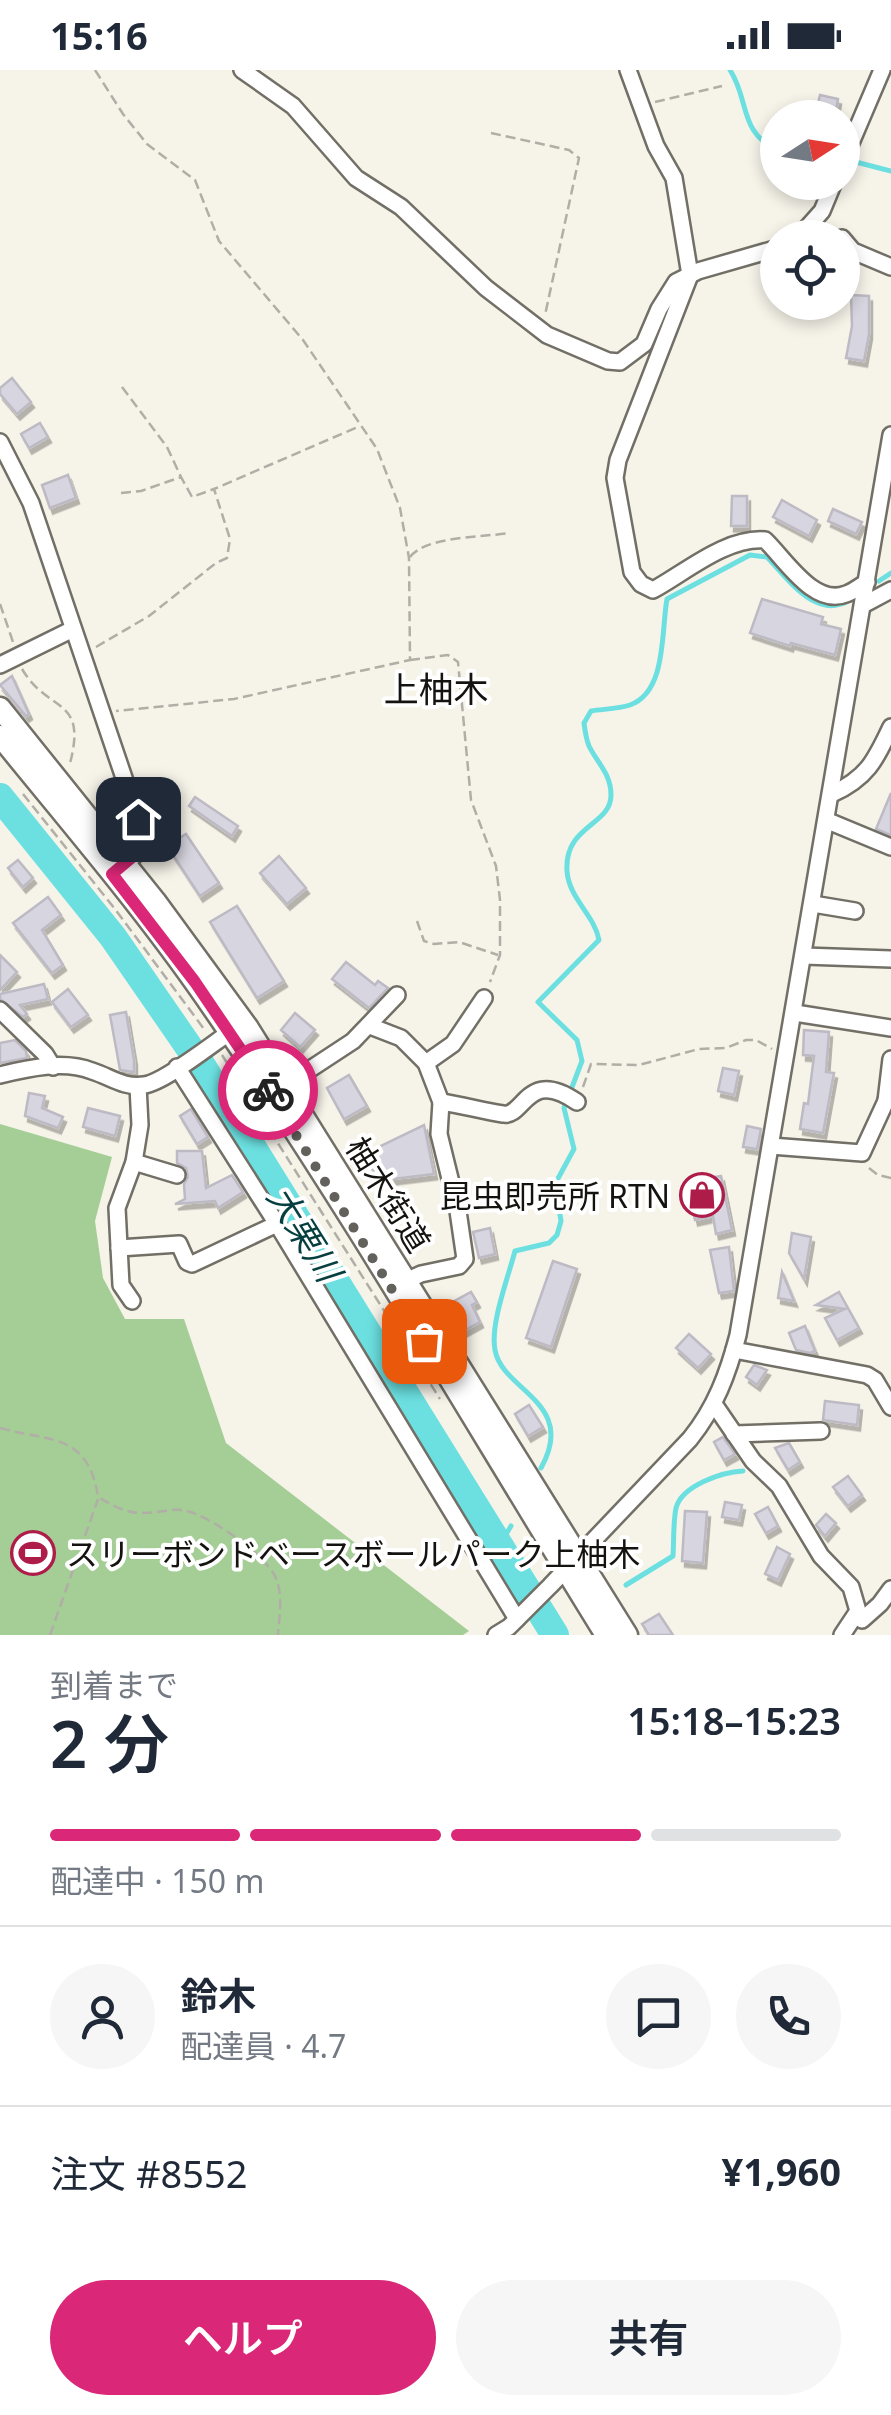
<!DOCTYPE html>
<html lang="ja">
<meta charset="utf-8">
<style>
:root{--surface:#fff;--page:#f6f6f7;--text:#1f2937;--muted:#747a83;--line:#e0e1e3;--accent:#db2777}
body{margin:0;font-family:"Noto Sans","Noto Sans JP",sans-serif;background:var(--page);color:var(--text);height:100vh;display:flex;flex-direction:column;font-size:38px;white-space:nowrap}
*{box-sizing:border-box;margin:0}
p{font-size:32px;color:var(--muted)}
.icon{flex:none;width:55px;height:55px;fill:none;stroke:currentColor;stroke-width:2;stroke-linecap:round;stroke-linejoin:round}
.map{position:relative;height:1565px;overflow:hidden}
.details{display:flex;flex-direction:column;background:var(--surface);flex:1}
.details>*{flex:none}
.needle{width:65px;rotate:78deg}
.fabs{position:absolute;left:760px;top:30px;display:grid;gap:20px}
.fabs a{display:grid;place-items:center;width:100px;height:100px;border-radius:50%;background:var(--surface);box-shadow:0 5px 15px #0003;font-size:50px}
.pin{position:absolute;display:grid;place-items:center;width:85px;height:85px;color:#fff;margin:-42px;border-radius:20px;box-shadow:0 5px 15px #0006}
.courier{position:absolute;display:grid;place-items:center;width:100px;height:100px;margin:-50px;border:8px solid #db2777;border-radius:50%;background:#fff;color:#222;box-shadow:0 2px 12px #0007}
.summary em{font-style:normal;font-weight:600}
.summary div{display:flex;flex-direction:column-reverse}
.summary{display:flex;align-items:center;justify-content:space-between;height:170px;padding:0 50px}
h1{font-size:65px;font-weight:600;line-height:75px}
.bar{display:grid;grid-template-columns:repeat(4,1fr);gap:15px 10px;align-content:center;height:120px;padding:0 50px}
.bar i{height:12px;border-radius:8px;background:var(--line)}
.bar .on{background:var(--accent)}
.bar p{grid-column:span 4}
.line{display:flex;align-items:center;gap:25px;padding:0 50px;border-top:2px solid var(--line)}
.line div{flex:1}
.round{display:grid;place-items:center;flex:none;width:105px;height:105px;border-radius:52px;background:var(--page)}
.button{display:flex;gap:20px;margin-top:auto;padding:20px 50px}
.button a{flex:1;height:115px;border-radius:60px;background:var(--accent);color:#fff;font-size:40px;font-weight:600;line-height:115px;text-align:center}
.button a+a{background:var(--page);color:var(--text)}
.status{display:flex;justify-content:space-between;align-items:center;height:70px;padding:0 50px;background:var(--surface);direction:ltr}
.status svg{height:28px;fill:currentColor}
.map>svg:first-child{display:block}
.green{fill:#a5ce96}
.lines{fill:none;stroke-linecap:round;stroke-linejoin:round}
.stream{stroke:#6ce0e1;stroke-width:5}
.river{stroke:#6ce0e1;stroke-width:28}
.building{fill:#d7d5df;stroke:#bdbac4;stroke-width:2.5;filter:url(#shadow)}
.minor-casing{stroke:#726f66;stroke-width:20}
.major-casing{stroke:#726f66;stroke-width:25}
.path{stroke:#b0aea6;stroke-width:2.5;stroke-dasharray:10 5;stroke-linecap:butt}
.minor{stroke:#fff;stroke-width:15}
.major{stroke:#fff;stroke-width:20}
.done{stroke:#63615c;stroke-width:10;stroke-dasharray:0 18}
.route{stroke:#db2777;stroke-width:12}
.labels{text-anchor:middle;dominant-baseline:central;stroke-width:8;stroke-linejoin:round;paint-order:stroke}
.street-label{font-size:32px;fill:#141310;stroke:#fff}
.poi-label{font-size:32px;fill:#141310;stroke:#fff;text-anchor:end}
.neighbourhood-label{font-size:35px;fill:#141310;stroke:#fff}
.water-label{font-size:35px;font-style:italic;fill:#063f3f;stroke:#fff}
</style>
<div class="status"><b>15:16</b><svg viewBox="0 0 49 12"><path d="M0 12V9h3v3zM5 12V6h3v6zM10 12V3h3v9zM15 12V0h3v12zM26 1h20v11H26zM47 4h2v5h-2z"/></svg></div>
<div class="map">
<svg width="891" height="1565" viewBox="0 0 891 1565">
<defs>
<filter id="shadow"><feDropShadow dx="3" dy="5.5" stdDeviation="0" flood-color="#0004"/></filter>
</defs>
<rect width="100%" height="100%" fill="#f6f3e9"/>
<path class="green" d="M 0,1054 L 112,1087 L 95,1151 L 103,1208 L 125,1249 L 184,1249 L 226,1373 L 469,1561 L 463,1565 L 0,1565 Z"/>
<g class="lines">
<g class="stream">
<path d="M 730,0 C 750,31 738,61 778,81"/>
<path d="M 842,107 L 852,91 L 891,101"/>
<path d="M 879,511 L 891,503"/>
<path d="M 541,1398 C 578,1332 502,1321 495,1280 C 490,1254 508,1208 515,1181 L 549,1173 L 557,1165 L 561,1151 L 555,1114 L 574,1079 L 564,1038 L 582,991 L 577,970 L 538,932 L 599,870 C 594,844 569,829 567,801 C 564,755 611,756 611,725 C 611,704 598,694 589,676 C 586,669 585,661 584,653 L 591,641 C 603,639 618,639 630,635 C 667,622 661,561 667,529 L 750,485 L 767,487 C 789,510 817,552 852,529"/>
<path d="M 500,1474 L 511,1456"/>
<path d="M 626,1515 L 673,1486 C 674,1471 673,1453 676,1438 C 682,1415 723,1402 743,1401"/>
<path d="M 553,1562 L 558,1559"/>
</g>
<path class="river" d="M 0,727 L 113,867 L 202,996 L 555,1565"/>
</g>
<g class="building">
<path d="M 820,25 L 838,29 L 835,48 L 815,46 Z"/>
<path d="M 851,225 L 869,226 L 869,264 L 864,291 L 846,288 L 852,256 Z"/>
<path d="M 12,308 L 31,332 L 17,344 L 0,324 L 0,318 Z"/>
<path d="M 40,353 L 48,367 L 29,378 L 21,364 Z"/>
<path d="M 68,405 L 76,428 L 50,438 L 42,415 Z"/>
<path d="M 732,426 L 747,426 L 747,456 L 731,456 Z"/>
<path d="M 782,430 L 817,450 L 809,466 L 773,447 Z"/>
<path d="M 833,439 L 862,452 L 856,464 L 828,451 Z"/>
<path d="M 762,529 L 823,547 L 821,554 L 841,559 L 835,585 L 791,573 L 790,576 L 750,563 Z"/>
<path d="M 12,606 L 29,644 L 26,646 L 0,615 Z"/>
<path d="M 891,723 L 891,765 L 876,759 Z"/>
<path d="M 195,727 L 238,756 L 232,766 L 189,736 Z"/>
<path d="M 186,764 L 219,813 L 200,826 L 167,776 Z"/>
<path d="M 279,786 L 306,818 L 287,834 L 260,803 Z"/>
<path d="M 18,790 L 33,808 L 23,817 L 8,798 Z"/>
<path d="M 48,827 L 61,845 L 42,860 L 63,895 L 52,903 L 13,853 Z"/>
<path d="M 237,836 L 284,911 L 257,928 L 210,852 Z"/>
<path d="M 0,885 L 17,902 L 0,920 Z"/>
<path d="M 346,892 L 375,915 L 378,911 L 388,918 L 369,938 L 332,909 Z"/>
<path d="M 44,914 L 48,929 L 20,935 L 27,944 L 23,947 L 0,929 L 0,924 Z"/>
<path d="M 68,919 L 88,945 L 71,957 L 52,932 Z"/>
<path d="M 126,942 L 134,990 L 134,1002 L 120,1000 L 110,945 Z"/>
<path d="M 295,943 L 315,960 L 300,977 L 281,960 Z"/>
<path d="M 804,960 L 829,962 L 826,1002 L 834,1003 L 823,1063 L 800,1059 L 804,1033 L 808,1034 L 814,986 L 803,985 Z"/>
<path d="M 15,970 L 26,981 L 27,988 L 0,993 L 0,973 Z"/>
<path d="M 723,998 L 739,1001 L 734,1025 L 718,1021 Z"/>
<path d="M 349,1005 L 367,1036 L 344,1049 L 327,1018 Z"/>
<path d="M 29,1023 L 45,1026 L 42,1038 L 63,1047 L 58,1058 L 25,1046 Z"/>
<path d="M 88,1038 L 120,1046 L 115,1066 L 83,1057 Z"/>
<path d="M 191,1039 L 208,1067 L 197,1074 L 180,1046 Z"/>
<path d="M 424,1055 L 434,1104 L 377,1111 L 366,1083 Z"/>
<path d="M 747,1056 L 761,1059 L 757,1079 L 743,1077 Z"/>
<path d="M 177,1081 L 202,1081 L 206,1118 L 232,1105 L 243,1122 L 218,1138 L 215,1131 L 175,1134 L 185,1129 L 184,1114 L 188,1107 L 186,1098 L 177,1093 Z"/>
<path d="M 721,1106 L 732,1160 L 716,1164 L 713,1146 L 695,1150 L 687,1112 Z"/>
<path d="M 490,1158 L 495,1184 L 479,1188 L 473,1162 Z"/>
<path d="M 792,1163 L 811,1167 L 804,1209 L 789,1183 Z"/>
<path d="M 729,1177 L 734,1221 L 719,1223 L 710,1180 Z"/>
<path d="M 553,1191 L 577,1199 L 551,1277 L 526,1268 Z"/>
<path d="M 782,1202 L 794,1231 L 778,1228 Z"/>
<path d="M 471,1222 L 477,1232 L 472,1235 L 480,1252 L 460,1263 L 447,1235 Z"/>
<path d="M 839,1222 L 859,1258 L 837,1270 L 825,1248 L 845,1239 L 816,1235 Z"/>
<path d="M 805,1256 L 815,1281 L 810,1283 L 796,1280 L 789,1263 Z"/>
<path d="M 689,1264 L 711,1284 L 698,1298 L 676,1278 Z"/>
<path d="M 754,1295 L 767,1300 L 757,1315 L 746,1307 Z"/>
<path d="M 825,1331 L 859,1335 L 857,1355 L 823,1350 Z"/>
<path d="M 529,1335 L 543,1357 L 528,1366 L 515,1344 Z"/>
<path d="M 723,1367 L 735,1384 L 724,1390 L 714,1372 Z"/>
<path d="M 789,1373 L 800,1392 L 788,1400 L 775,1378 Z"/>
<path d="M 848,1406 L 862,1425 L 848,1436 L 833,1417 Z"/>
<path d="M 725,1432 L 742,1435 L 739,1450 L 722,1447 Z"/>
<path d="M 768,1437 L 778,1456 L 766,1463 L 755,1444 Z"/>
<path d="M 685,1441 L 707,1442 L 703,1493 L 682,1491 Z"/>
<path d="M 826,1444 L 836,1453 L 825,1466 L 816,1455 Z"/>
<path d="M 777,1477 L 790,1484 L 778,1510 L 765,1504 Z"/>
<path d="M 659,1544 L 673,1565 L 649,1565 L 642,1554 Z"/>
</g>
<g class="lines">
<g class="minor-casing">
<g id="minor">
<path d="M 242,0 L 293,36 L 356,108 L 401,137 L 486,218 L 547,265 L 608,291 L 620,292 L 644,274 L 659,239 L 676,212 L 698,201 L 778,178"/>
<path d="M 628,0 L 656,76 L 674,108 L 690,205 L 618,390 L 615,408 L 632,502 L 641,514 L 653,520 C 686,502 726,467 765,470 C 785,489 814,537 846,524 C 853,522 860,516 867,512"/>
<path d="M 842,94 L 882,0"/>
<path d="M 798,168 L 822,141 L 834,112"/>
<path d="M 842,168 L 853,181 L 891,197"/>
<path d="M 0,372 L 31,433 L 143,764 L 143,778 L 119,799"/>
<path d="M 863,535 L 891,520"/>
<path d="M 0,595 L 73,559"/>
<path d="M 832,724 C 867,708 875,691 891,657"/>
<path d="M 828,751 L 891,777"/>
<path d="M 813,834 L 855,841"/>
<path d="M 804,886 L 891,889"/>
<path d="M 0,940 L 45,984 L 53,997"/>
<path d="M 795,943 L 891,958"/>
<path d="M 370,956 L 401,968 L 426,993 L 441,1032 L 439,1064 L 458,1141 L 465,1189 L 459,1196 L 421,1204 L 408,1210"/>
<path d="M 426,993 L 453,974 L 484,928"/>
<path d="M 177,997 L 277,1154 L 517,1549"/>
<path d="M 0,1005 C 28,998 64,990 92,1001 C 111,1007 123,1018 144,1015 C 163,1013 211,975 230,962"/>
<path d="M 286,1015 L 353,971 L 397,925"/>
<path d="M 886,1031 L 891,989"/>
<path d="M 441,1032 C 462,1035 483,1041 503,1044 C 524,1048 527,997 577,1032"/>
<path d="M 771,1076 L 862,1083 L 886,1031 L 891,1028"/>
<path d="M 134,1092 L 177,1105"/>
<path d="M 119,1178 L 179,1174 L 187,1192 L 192,1194 L 277,1154"/>
<path d="M 132,1231 L 121,1215 L 117,1138 L 134,1092 L 140,1055 L 138,1016"/>
<path d="M 734,1280 L 867,1305 L 875,1310 L 891,1337"/>
<path d="M 714,1334 L 753,1391 L 779,1416 L 821,1486 L 851,1517 L 858,1541 L 842,1565"/>
<path d="M 734,1364 L 821,1361"/>
<path d="M 862,1550 L 880,1534 L 891,1519"/>
<path d="M 496,1565 L 509,1557 L 550,1516 L 690,1369 C 715,1338 728,1304 738,1265 L 891,365"/>
</g>
</g>
<g class="major-casing">
<g id="major">
<path d="M 0,638 L 155,831 L 248,958 L 627,1565"/>
<path d="M 0,666 C 73,756 150,845 215,941 C 354,1143 477,1357 606,1565"/>
</g>
</g>
<g class="path">
<path d="M 95,0 L 123,44 L 147,74 L 195,110 L 219,171 L 303,270 L 377,379 L 400,438 L 409,488 L 410,590 L 234,629 L 116,641"/>
<path d="M 655,32 L 722,16"/>
<path d="M 491,63 L 569,80 L 579,88 L 545,245"/>
<path d="M 122,317 L 167,377 L 181,407"/>
<path d="M 121,423 L 141,421 L 181,407 L 192,427 L 214,419"/>
<path d="M 410,487 C 426,466 484,467 510,463"/>
<path d="M 0,534 L 13,572"/>
<path d="M 96,577 L 149,546 L 216,493 L 227,488 L 230,469 L 214,419 L 360,356"/>
<path d="M 410,590 L 448,585 L 458,592 L 471,730 L 496,796 L 500,830 L 500,885 L 490,912"/>
<path d="M 22,599 C 49,645 89,625 69,697"/>
<path d="M 23,724 L 115,839 L 204,959"/>
<path d="M 417,851 L 424,871 L 434,874 L 459,872 L 498,885"/>
<path d="M 222,985 L 440,1329"/>
<path d="M 583,1017 L 591,994 L 639,995 L 699,979 L 726,978 L 746,970 L 756,970 L 772,979"/>
<path d="M 869,1098 L 878,1105 L 891,1108"/>
<path d="M 0,1358 C 49,1372 88,1362 98,1427 C 112,1435 125,1443 141,1443 C 157,1444 171,1437 187,1441 C 211,1447 270,1487 277,1511 C 283,1528 279,1547 278,1565"/>
<path d="M 50,1565 L 98,1429"/>
</g>
<use href="#minor" class="minor"/>
<use href="#major" class="major"/>
</g>
<g class="lines">
<path class="done" d="M 268,1020 L 424,1271"/>
<path class="route" d="M 138,749 L 144,770 L 143,778 L 112,804 L 195,912 L 268,1020"/>
</g>
<defs>
<g id="shop-ring" transform="scale(2.25)"><circle r="9.5" fill="#fff" stroke="#ae1c49" stroke-width="1.5"/><path d="M-5-2.5h2.3a2.7 3.5 0 0 1 5.4 0H5L5.5 6h-11ZM-1.5-2.5h3a1.5 2.3 0 0 0-3 0Z" fill="#ae1c49"/></g>
<g id="stadium-ring" transform="scale(2.25)"><circle r="9.5" fill="#fff" stroke="#ae1c49" stroke-width="1.5"/><path d="M0-5a6.5 5 0 1 0 0 10a6.5 5 0 1 0 0-10ZM-3.5-1.8h7v3.6h-7Z" fill="#ae1c49"/></g>
</defs>
<g fill-rule="evenodd">
<use href="#shop-ring" x="702" y="1125"/>
<use href="#stadium-ring" x="33" y="1483"/>
</g>
<g class="labels">
<g class="street-label">
<text transform="translate(389 1124) rotate(58)">柚木街道</text>
</g>
<g class="poi-label">
<text x="670" y="1125">昆虫即売所 RTN</text>
<text x="66" y="1483" text-anchor="start">スリーボンドベースボールパーク上柚木</text>
</g>
<g class="neighbourhood-label">
<text x="436" y="618">上柚木</text>
</g>
<g class="water-label">
<text transform="translate(305 1163) rotate(58)">大栗川</text>
</g>
</g>
</svg>
<div class="fabs">
<a><svg class="needle" viewBox="-14 -14 28 28"><path d="M0-13l5 13h-10z" fill="#e53935"/><path d="M0 13l5-13h-10z" fill="#747a83"/></svg></a>
<a><svg class="icon" aria-label="locate" viewBox="0 0 24 24"><circle cx="12" cy="12" r="6"/><path d="M12 2v4M12 18v4M2 12h4M18 12h4"/></svg></a>
</div>
<div class="pin" style="left:424px;top:1271px;background:#ea580c"><svg class="icon" aria-label="bag" viewBox="0 0 24 24"><path d="M5 8h14l-1 12H6zM9 8a3 3 0 0 1 6 0"/></svg></div>
<div class="pin" style="left:138px;top:749px;background:#1f2937"><svg class="icon" aria-label="home" viewBox="0 0 24 24"><path d="M3 11l9-7 9 7M6 9v11h12V9"/></svg></div>
<div class="courier" style="left:268px;top:1020px"><svg class="icon" aria-label="bike" viewBox="0 0 24 24"><circle cx="6" cy="16" r="4"/><circle cx="18" cy="16" r="4"/><path d="M6 16l4-8h5l3 8M10 8l3 8H6M13 5h3"/></svg></div>
</div>
<section class="details">
<div class="summary"><div><h1>2 分</h1><p>到着まで</p></div><em>15:18–15:23</em></div>
<div class="bar"><i class="on"></i><i class="on"></i><i class="on"></i><i></i><p>配達中 · 150 m</p></div>
<div class="line" style="height:180px"><a class="round"><svg class="icon" aria-label="person" viewBox="0 0 24 24"><circle cx="12" cy="8" r="4"/><path d="M4 21q1-7 8-7t8 7"/></svg></a><div><b>鈴木</b><p>配達員 · 4.7</p></div><a class="round"><svg class="icon" aria-label="chat" viewBox="0 0 24 24"><path d="M4 5h16v11H9l-5 4z"/></svg></a><a class="round"><svg class="icon" aria-label="phone" viewBox="0 0 24 24"><path d="M5 4h4l2 5-3 2q2 4 5 5l2-3 5 2v4C11 20 4 13 5 4z"/></svg></a></div>
<div class="line" style="height:130px"><div>注文 #8552</div><b>¥1,960</b></div>
<div class="button"><a>ヘルプ</a><a>共有</a></div>
</section>
